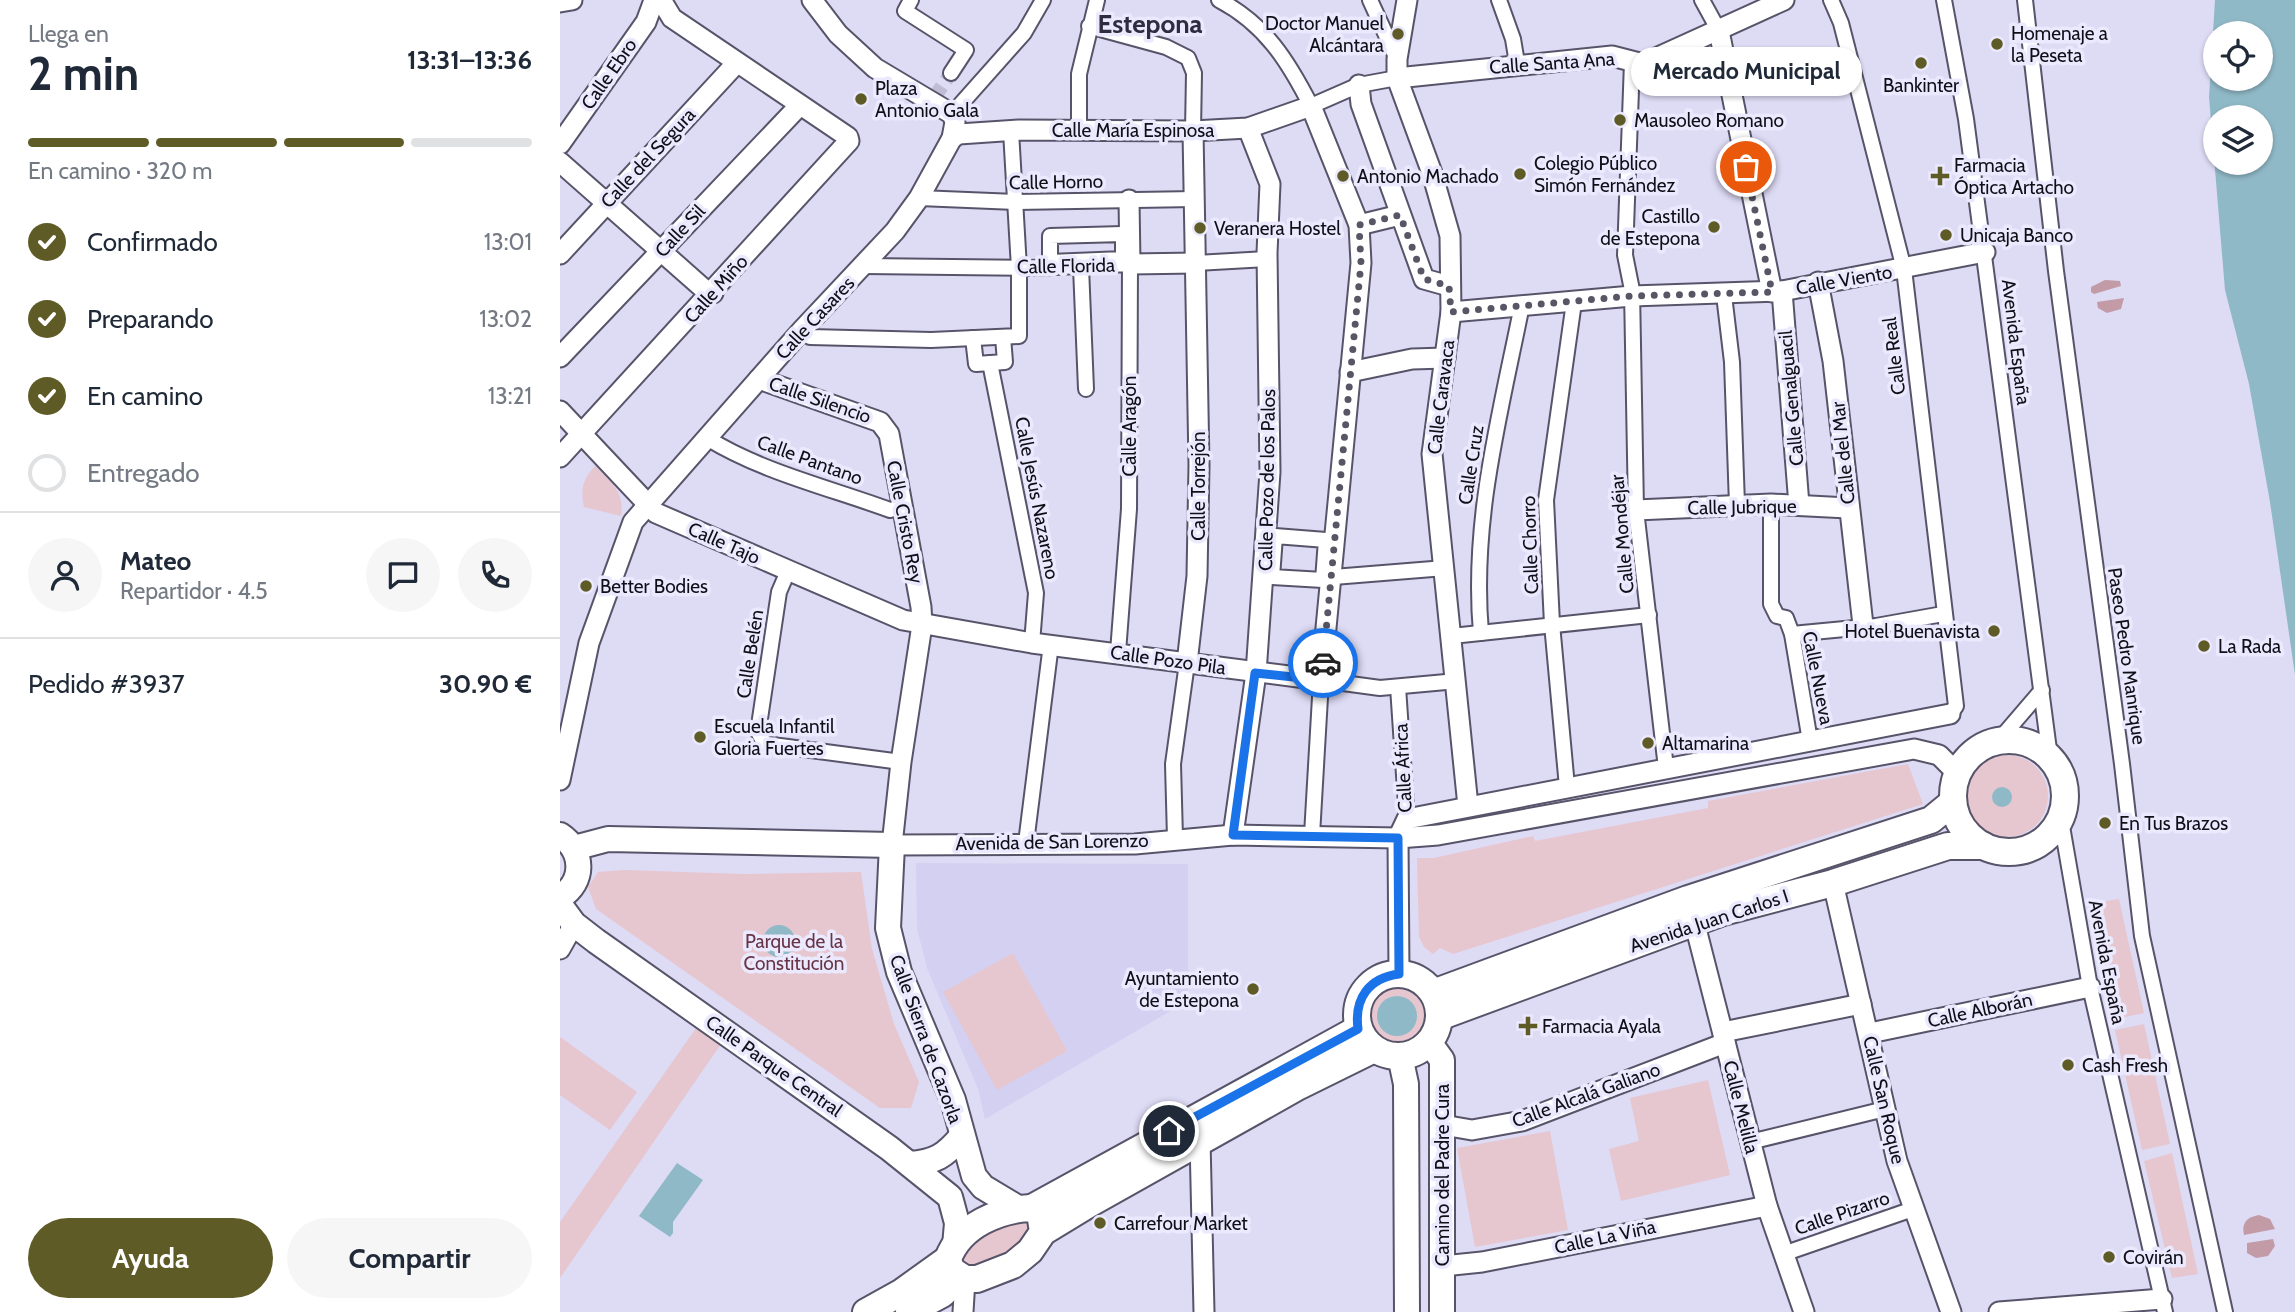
<!DOCTYPE html>
<html lang="es">
<meta charset="utf-8">
<style>
:root{--surface:#fff;--page:#f6f6f7;--text:#1f2937;--muted:#747a83;--line:#e0e1e3;--accent:#5f5b27}
body{margin:0;font-family:Cabin,sans-serif;background:var(--page);color:var(--text);height:100vh;display:flex;flex-direction:column;font-size:26px;white-space:nowrap}
*{box-sizing:border-box;margin:0}
p{font-size:23px;color:var(--muted)}
.icon{flex:none;width:38px;height:38px;fill:none;stroke:currentColor;stroke-width:2;stroke-linecap:round;stroke-linejoin:round}
.map{position:relative;flex:1;overflow:hidden}
.sheet{display:flex;flex-direction:column;background:var(--surface);width:560px}
.sheet>*{flex:none}
.buttons{position:absolute;left:1643px;top:21px;display:grid;gap:14px}
.buttons a{display:grid;place-items:center;width:70px;height:70px;border-radius:50%;background:var(--surface);box-shadow:0 2px 5px #0004;font-size:35px}
.pin{position:absolute;display:grid;place-items:center;width:60px;height:60px;color:#fff;margin:-30px;border:4px solid #fff;border-radius:50%;box-shadow:0 2px 7px #0007}
.courier{position:absolute;display:grid;place-items:center;width:70px;height:70px;margin:-35px;border:5px solid #1a73e8;border-radius:50%;background:#fff;color:#222;box-shadow:0 2px 9px #0007}
.bubble{position:absolute;height:49px;border-radius:24px;background:var(--surface);box-shadow:0 2px 5px #0004;font-size:23px;font-weight:800;line-height:49px;text-align:center}
.summary em{font-style:normal;font-weight:800}
.summary div{display:flex;flex-direction:column-reverse}
.summary{display:flex;align-items:center;justify-content:space-between;height:119px;padding:0 28px}
h1{font-size:46px;font-weight:800;line-height:52px}
.bar{display:grid;grid-template-columns:repeat(4,1fr);gap:10px 7px;align-content:center;height:84px;padding:0 28px}
.bar i{height:9px;border-radius:5px;background:var(--line)}
.bar .selected{background:var(--accent)}
.bar p{grid-column:span 4}
.line{display:flex;align-items:center;gap:18px;padding:0 28px;border-top:2px solid var(--line)}
.line div{flex:1}
.round{display:grid;place-items:center;flex:none;width:74px;height:74px;border-radius:37px;background:var(--page)}
ol{padding:0 28px;list-style:none}
li{display:flex;align-items:center;gap:21px;height:77px}
li p{margin-inline-start:auto}
li .icon{padding:7px;border-radius:50%;background:var(--accent);color:#fff;stroke-width:4}
li:last-child{color:var(--muted)}
li i{width:38px;height:38px;border:4px solid var(--line);border-radius:50%}
.cta{display:flex;gap:14px;margin-top:auto;padding:14px 28px}
.cta a{flex:1;height:80px;border-radius:42px;background:var(--accent);color:#fff;font-size:28px;font-weight:800;line-height:80px;text-align:center}
.cta a+a{background:var(--page);color:var(--text)}
main{display:flex;flex:1;min-height:0}
.map>svg:first-child{display:block}
.built{fill:#d4d0f1}
.green{fill:#e6c6cf}
.forest{fill:#c29ba6}
.water{fill:#90b9c7;fill-rule:evenodd}
.lines{fill:none;stroke-linecap:round;stroke-linejoin:round}
.pedestrian-tunnel{stroke:#bfbcd4;stroke-width:14;stroke-dasharray:14 7;stroke-linecap:butt}
.pedestrian-casing{stroke:#57546a;stroke-width:18}
.minor-casing{stroke:#57546a;stroke-width:23}
.tertiary-casing{stroke:#57546a;stroke-width:28}
.secondary-casing{stroke:#57546a;stroke-width:30}
.pedestrian{stroke:#fff;stroke-width:14}
.minor{stroke:#fff;stroke-width:19}
.tertiary{stroke:#fff;stroke-width:24}
.secondary{stroke:#fff;stroke-width:26}
.done{stroke:#585665;stroke-width:7;stroke-dasharray:0 12.6}
.route{stroke:#1a73e8;stroke-width:9}
.poi-dot{fill:#5f5b27;stroke:#ebe9fe;stroke-width:2.5}
.labels{text-anchor:middle;dominant-baseline:central;stroke-width:7;stroke-linejoin:round;paint-order:stroke}
.poi-label{font-size:19px;fill:#100f18;stroke:#ebe9fe;text-anchor:start}
.street-label{font-size:19px;fill:#100f18;stroke:#ebe9fe}
.park-label{font-size:19px;fill:#683445;stroke:#ebe9fe}
.district-label{font-size:26px;font-weight:bold;fill:#2f2c40;stroke:#ebe9fe}
</style>
<main>
<section class="sheet">
<div class="summary"><div><h1>2 min</h1><p>Llega en</p></div><em>13:31–13:36</em></div>
<div class="bar"><i class="selected"></i><i class="selected"></i><i class="selected"></i><i></i><p>En camino · 320 m</p></div>
<ol>
<li><svg class="icon" aria-label="check" viewBox="0 0 24 24"><path d="M5 12l5 5 9-10"/></svg>Confirmado<p>13:01</p></li>
<li><svg class="icon" aria-label="check" viewBox="0 0 24 24"><path d="M5 12l5 5 9-10"/></svg>Preparando<p>13:02</p></li>
<li><svg class="icon" aria-label="check" viewBox="0 0 24 24"><path d="M5 12l5 5 9-10"/></svg>En camino<p>13:21</p></li>
<li><i></i>Entregado</li>
</ol>
<div class="line" style="height:126px"><a class="round"><svg class="icon" aria-label="person" viewBox="0 0 24 24"><circle cx="12" cy="8" r="4"/><path d="M4 21q1-7 8-7t8 7"/></svg></a><div><b>Mateo</b><p>Repartidor · 4.5</p></div><a class="round"><svg class="icon" aria-label="chat" viewBox="0 0 24 24"><path d="M4 5h16v11H9l-5 4z"/></svg></a><a class="round"><svg class="icon" aria-label="phone" viewBox="0 0 24 24"><path d="M5 4h4l2 5-3 2q2 4 5 5l2-3 5 2v4C11 20 4 13 5 4z"/></svg></a></div>
<div class="line" style="height:91px"><div>Pedido #3937</div><b>30.90 €</b></div>
<div class="cta"><a>Ayuda</a><a>Compartir</a></div>
</section>
<div class="map">
<svg width="1735" height="1312" viewBox="0 0 1735 1312">
<rect width="100%" height="100%" fill="#dedbf5"/>
<path class="built" d="M 356,863 L 628,864 L 628,1001 L 425,1119 L 418,1089 L 367,968 L 357,929 Z"/>
<g class="green">
<path d="M 35,466 C 51,482 65,492 61,516 L 24,507 C 20,489 23,479 35,466 Z"/>
<circle cx="1447" cy="796" r="41"/>
<path d="M 1348,764 L 1363,804 L 893,954 L 880,948 L 873,954 L 864,947 L 859,936 L 857,858 L 874,858 L 973,836 L 975,841 L 1148,808 L 1148,801 Z"/>
<path d="M 1331,846 L 1330,852 L 1183,900 L 1171,896 Z"/>
<path d="M 65,870 L 182,874 L 301,872 L 312,949 L 334,1024 L 359,1082 L 351,1108 L 320,1108 L 36,909 L 28,887 L 38,872 Z"/>
<path d="M 1559,899 L 1584,1013 L 1550,1020 L 1528,904 Z"/>
<path d="M 453,953 L 507,1051 L 437,1090 L 383,992 Z"/>
<path d="M 833,987 L 855,993 L 865,1008 C 865,1019 863,1030 853,1038 C 820,1062 785,1003 833,987 Z"/>
<path d="M 139,1024 L 163,1041 L 0,1278 L 0,1222 Z"/>
<path d="M 1584,1024 L 1610,1144 L 1582,1150 L 1555,1030 Z"/>
<path d="M 0,1037 L 77,1092 L 50,1130 L 0,1095 Z"/>
<path d="M 1148,1080 L 1170,1175 L 1061,1201 L 1049,1149 L 1079,1141 L 1070,1098 Z"/>
<path d="M 990,1131 L 1008,1230 L 915,1247 L 897,1148 Z"/>
<path d="M 1612,1153 L 1638,1274 L 1612,1278 L 1584,1161 Z"/>
<path d="M 466,1221 L 472,1223 L 472,1231 C 455,1251 428,1271 401,1266 L 399,1260 C 412,1234 439,1224 466,1221 Z"/>
</g>
<g class="forest">
<path d="M 1545,280 L 1560,281 L 1561,286 L 1534,294 L 1531,292 L 1531,287 Z"/>
<path d="M 1564,298 L 1561,309 L 1547,313 L 1538,308 L 1537,302 Z"/>
<path d="M 1699,1215 L 1710,1219 L 1715,1229 L 1684,1235 C 1681,1223 1687,1217 1699,1215 Z"/>
<path d="M 1713,1239 L 1715,1246 L 1708,1256 L 1696,1258 L 1687,1253 L 1687,1243 Z"/>
</g>
<g class="water">
<path d="M 1655,0 L 1735,0 L 1735,675 L 1710,502 L 1689,384 L 1665,290 L 1649,97 ZM 1701,33 L 1701,79 L 1656,79 L 1656,33 ZM 1701,117 L 1701,163 L 1656,163 L 1656,117 Z"/>
<circle cx="1442" cy="797" r="10"/>
<circle cx="219" cy="941" r="16"/>
<circle cx="837" cy="1016" r="20"/>
<path d="M 117,1163 L 143,1180 L 113,1222 L 113,1233 L 110,1237 L 79,1216 Z"/>
</g>
<g class="lines">
<path class="pedestrian-tunnel" d="M 374,98 L 391,73"/>
<g class="pedestrian-casing">
<g id="pedestrian">
<path d="M 351,0 L 345,11 L 406,50 L 391,73"/>
<path d="M 659,0 C 705,24 728,61 751,106 L 799,85 L 837,78"/>
<path d="M 810,0 L 837,59"/>
<path d="M 939,0 L 953,39 L 957,63"/>
<path d="M 1142,0 L 1159,31"/>
<path d="M 1271,0 L 1281,23 L 1344,269 L 1396,706 L 1390,714"/>
<path d="M 1384,0 L 1406,119 L 1489,750 L 1494,760"/>
<path d="M 1465,0 L 1496,271 L 1562,764 L 1582,936 L 1665,1312"/>
<path d="M 529,26 L 606,47 L 628,58 L 634,73 L 633,131"/>
<path d="M 1072,62 L 1065,255 L 1072,290 L 1076,510 L 1106,768"/>
<path d="M 392,114 L 464,33 L 483,0"/>
<path d="M 519,131 L 519,74 L 537,0"/>
<path d="M 359,198 L 456,202 L 635,199"/>
<path d="M 563,234 L 563,259 L 490,262 L 490,236 Z"/>
<path d="M 636,263 L 707,259"/>
<path d="M 304,266 L 469,268 L 570,264 L 569,509 L 558,652"/>
<path d="M 521,267 L 526,389"/>
<path d="M 1164,295 L 1172,362 L 1177,505"/>
<path d="M 242,330 L 250,337 L 371,340 L 459,336 L 459,268 L 451,131"/>
<path d="M 413,338 L 416,364 L 445,362 L 443,337"/>
<path d="M 430,363 L 476,593 L 472,643"/>
<path d="M 147,438 C 202,472 270,488 330,510 L 342,507"/>
<path d="M 1211,504 L 1211,604 L 1217,616 L 1226,618 L 1232,634 L 1250,741"/>
<path d="M 715,536 L 766,540 L 763,580 L 712,577 Z"/>
<path d="M 228,571 L 219,592 L 198,732 L 205,744 L 341,762"/>
<path d="M 761,578 L 885,568"/>
<path d="M 921,633 C 911,521 940,415 962,305"/>
<path d="M 1232,634 L 1316,626 L 1383,614"/>
<path d="M 892,636 L 1089,615"/>
<path d="M 838,687 L 847,819"/>
<path d="M 1439,740 L 1482,690"/>
<path d="M 1007,787 L 992,624 L 986,500 L 1014,302"/>
<path d="M 1498,824 L 1503,832 L 1530,987 L 1605,1312"/>
<path d="M 752,835 L 761,680 L 820,688 L 897,681"/>
<path d="M 615,838 L 613,764 L 627,663"/>
<path d="M 466,843 L 491,644"/>
<path d="M 1190,1142 L 1325,1109"/>
<path d="M 1223,1254 L 1353,1209"/>
</g>
</g>
<g class="minor-casing">
<g id="minor">
<path d="M 847,0 L 837,59 L 837,78 L 872,173 L 890,236 L 891,312 L 872,454 L 908,806"/>
<path d="M 0,2 L 12,0"/>
<path d="M 1159,31 L 1212,292"/>
<path d="M 837,78 L 1052,56 L 1083,64 L 1224,0"/>
<path d="M 799,85 L 801,104 L 864,279 L 889,286"/>
<path d="M 0,144 L 86,22 L 93,3"/>
<path d="M 0,162 L 145,290 L 153,293"/>
<path d="M 569,200 L 570,264 L 636,263"/>
<path d="M 799,225 L 840,215"/>
<path d="M 0,254 L 172,68 L 174,62"/>
<path d="M 1258,282 L 1273,361 L 1303,625"/>
<path d="M 1222,291 L 1239,505"/>
<path d="M 891,312 L 1072,296 L 1222,291 L 1425,252"/>
<path d="M 0,357 L 240,105"/>
<path d="M 790,372 L 852,359 L 885,358"/>
<path d="M 199,379 L 320,422 L 329,434 L 361,607 L 362,625 L 341,762 L 332,845 L 575,844 L 673,835 L 838,838 L 878,835 L 1354,749 L 1379,755 L 1397,773"/>
<path d="M 0,411 L 96,513 L 343,620 L 472,643 L 761,680 L 801,263 L 799,225 L 751,106 L 688,128 L 633,131 L 459,130 L 399,134 L 392,138"/>
<path d="M 0,457 L 289,141 L 288,137 L 112,18 L 103,3"/>
<path d="M 1076,510 L 1211,504 L 1288,508"/>
<path d="M 627,663 L 637,576 L 639,465 L 633,131"/>
<path d="M 0,780 L 29,643 L 73,522 L 242,330 L 335,231 L 359,198 L 392,138 L 395,122 L 392,114 L 315,68 L 278,34 L 252,0"/>
<path d="M 673,835 L 696,673 L 710,472 L 707,253 L 710,184 L 688,128"/>
<path d="M 1273,883 L 1337,1161 L 1391,1312"/>
<path d="M 1132,913 L 1207,1206 L 1244,1312"/>
<path d="M 0,949 L 14,924"/>
<path d="M 839,974 L 838,838 L 847,819 L 1390,714"/>
<path d="M 1163,1032 L 1301,1004"/>
<path d="M 1310,1033 L 1530,987"/>
<path d="M 883,1125 L 912,1130 L 962,1121 L 1165,1043"/>
<path d="M 640,1140 L 644,1312"/>
<path d="M 883,1266 L 922,1262 L 1207,1206"/>
<path d="M 403,1312 L 405,1279"/>
<path d="M 1439,1312 L 1602,1299"/>
</g>
</g>
<g class="tertiary-casing">
<g id="tertiary">
<path d="M 0,835 C 24,851 25,882 0,897"/>
<path d="M 14,848 L 48,839 L 332,845 L 328,928 L 339,972 L 393,1100 L 414,1176 L 423,1187 L 458,1208"/>
<path d="M 0,905 L 14,924 L 36,941 L 329,1148 L 390,1197 L 397,1223 L 395,1246"/>
<path d="M 869,1042 L 882,1060 L 882,1312"/>
<path d="M 840,1056 L 846,1084 L 847,1312"/>
<path d="M 350,1164 C 375,1162 385,1156 401,1137"/>
</g>
</g>
<g class="secondary-casing">
<g id="secondary">
<circle cx="1449" cy="796" r="56"/>
<circle cx="838" cy="1015" r="41"/>
<path d="M 873,993 L 1128,899 L 1371,820 L 1393,802"/>
<path d="M 879,1017 L 1163,912 L 1273,883 L 1388,846 L 1424,846"/>
<path d="M 472,1208 L 798,1029"/>
<path d="M 483,1232 L 480,1213 L 472,1208 C 440,1209 400,1225 388,1259 L 391,1270 L 405,1279 L 417,1279 L 453,1265 L 470,1251 L 483,1232 L 529,1204 L 739,1086 L 814,1049"/>
<path d="M 306,1312 L 342,1292 L 388,1259"/>
<path d="M 349,1312 L 382,1294 L 400,1277"/>
</g>
</g>
<use href="#pedestrian" class="pedestrian"/>
<use href="#minor" class="minor"/>
<use href="#tertiary" class="tertiary"/>
<use href="#secondary" class="secondary"/>
</g>
<g class="lines">
<path class="done" d="M 763,663 L 801,263 L 799,225 L 840,215 L 864,279 L 889,286 L 891,312 L 1072,296 L 1212,292 L 1186,167"/>
<path class="route" d="M 609,1131 L 798,1029 C 794,998 809,978 839,974 L 838,838 L 673,835 L 695,673 L 761,680 L 763,663"/>
</g>
<g class="poi-dot">
<circle cx="838" cy="34" r="7"/>
<circle cx="1437" cy="44" r="7"/>
<circle cx="1361" cy="63" r="7"/>
<circle cx="301" cy="99" r="7"/>
<circle cx="1060" cy="120" r="7"/>
<circle cx="960" cy="174" r="7"/>
<circle cx="783" cy="176" r="7"/>
<path d="M1376.5 165.5h7v7h7v7h-7v7h-7v-7h-7v-7h7z"/>
<circle cx="1154" cy="227" r="7"/>
<circle cx="640" cy="228" r="7"/>
<circle cx="1386" cy="235" r="7"/>
<circle cx="26" cy="586" r="7"/>
<circle cx="1434" cy="631" r="7"/>
<circle cx="1644" cy="646" r="7"/>
<circle cx="140" cy="737" r="7"/>
<circle cx="1088" cy="743" r="7"/>
<circle cx="1545" cy="823" r="7"/>
<circle cx="693" cy="989" r="7"/>
<path d="M964.5 1015.5h7v7h7v7h-7v7h-7v-7h-7v-7h7z"/>
<circle cx="1508" cy="1065" r="7"/>
<circle cx="540" cy="1223" r="7"/>
<circle cx="1549" cy="1257" r="7"/>
</g>
<g class="labels">
<g class="poi-label">
<text x="824" y="23" text-anchor="end">Doctor Manuel<tspan x="824" dy="22">Alcántara</tspan></text>
<text x="1451" y="33">Homenaje a<tspan x="1451" dy="22">la Peseta</tspan></text>
<text x="1361" y="85" text-anchor="middle">Bankinter</text>
<text x="315" y="88">Plaza<tspan x="315" dy="22">Antonio Gala</tspan></text>
<text x="1074" y="120">Mausoleo Romano</text>
<text x="974" y="163">Colegio Público<tspan x="974" dy="22">Simón Fernández</tspan></text>
<text x="1394" y="165">Farmacia<tspan x="1394" dy="22">Óptica Artacho</tspan></text>
<text x="797" y="176">Antonio Machado</text>
<text x="1140" y="216" text-anchor="end">Castillo<tspan x="1140" dy="22">de Estepona</tspan></text>
<text x="654" y="228">Veranera Hostel</text>
<text x="1400" y="235">Unicaja Banco</text>
<text x="40" y="586">Better Bodies</text>
<text x="1420" y="631" text-anchor="end">Hotel Buenavista</text>
<text x="1658" y="646">La Rada</text>
<text x="154" y="726">Escuela Infantil<tspan x="154" dy="22">Gloria Fuertes</tspan></text>
<text x="1102" y="743">Altamarina</text>
<text x="1559" y="823">En Tus Brazos</text>
<text x="679" y="978" text-anchor="end">Ayuntamiento<tspan x="679" dy="22">de Estepona</tspan></text>
<text x="982" y="1026">Farmacia Ayala</text>
<text x="1522" y="1065">Cash Fresh</text>
<text x="554" y="1223">Carrefour Market</text>
<text x="1563" y="1257">Covirán</text>
</g>
<g class="street-label">
<text transform="translate(992 63) rotate(-4)">Calle Santa Ana</text>
<text transform="translate(49 74) rotate(-55)">Calle Ebro</text>
<text x="573" y="130">Calle María Espinosa</text>
<text transform="translate(88 158) rotate(-47)">Calle del Segura</text>
<text transform="translate(496 182) rotate(-1)">Calle Horno</text>
<text transform="translate(120 231) rotate(-47)">Calle Sil</text>
<text transform="translate(506 266) rotate(-1)">Calle Florida</text>
<text transform="translate(1284 280) rotate(-10)">Calle Viento</text>
<text transform="translate(156 289) rotate(-48)">Calle Miño</text>
<text transform="translate(255 318) rotate(-47)">Calle Casares</text>
<text transform="translate(1456 342) rotate(83)">Avenida España</text>
<text transform="translate(1334 356) rotate(-97)">Calle Real</text>
<text transform="translate(881 397) rotate(-83)">Calle Caravaca</text>
<text transform="translate(1231 398) rotate(-95)">Calle Genalguacil</text>
<text transform="translate(260 400) rotate(19)">Calle Silencio</text>
<text transform="translate(569 426) rotate(-90)">Calle Aragón</text>
<text transform="translate(1283 453) rotate(-96)">Calle del Mar</text>
<text transform="translate(250 460) rotate(20)">Calle Pantano</text>
<text transform="translate(911 465) rotate(-81)">Calle Cruz</text>
<text transform="translate(707 480) rotate(-89)">Calle Pozo de los Palos</text>
<text transform="translate(638 486) rotate(-90)">Calle Torrejón</text>
<text transform="translate(477 498) rotate(79)">Calle Jesús Nazareno</text>
<text transform="translate(1182 507) rotate(-1)">Calle Jubrique</text>
<text transform="translate(345 522) rotate(79)">Calle Cristo Rey</text>
<text transform="translate(1062 534) rotate(-95)">Calle Mondéjar</text>
<text transform="translate(164 543) rotate(24)">Calle Tajo</text>
<text transform="translate(970 545) rotate(-92)">Calle Chorro</text>
<text transform="translate(190 654) rotate(-81)">Calle Belén</text>
<text transform="translate(1567 656) rotate(82)">Paseo Pedro Manrique</text>
<text transform="translate(608 660) rotate(8)">Calle Pozo Pila</text>
<text transform="translate(1258 678) rotate(79)">Calle Nueva</text>
<text transform="translate(843 768) rotate(-93)">Calle África</text>
<text transform="translate(492 842) rotate(-1)">Avenida de San Lorenzo</text>
<text transform="translate(1149 921) rotate(-18)">Avenida Juan Carlos I</text>
<text transform="translate(1547 962) rotate(79)">Avenida España</text>
<text transform="translate(1420 1010) rotate(-12)">Calle Alborán</text>
<text transform="translate(366 1039) rotate(70)">Calle Sierra de Cazorla</text>
<text transform="translate(214 1066) rotate(35)">Calle Parque Central</text>
<text transform="translate(1026 1095) rotate(-20)">Calle Alcalá Galiano</text>
<text transform="translate(1324 1100) rotate(77)">Calle San Roque</text>
<text transform="translate(1181 1107) rotate(76)">Calle Melilla</text>
<text transform="translate(882 1175) rotate(-90)">Camino del Padre Cura</text>
<text transform="translate(1282 1213) rotate(-19)">Calle Pizarro</text>
<text transform="translate(1045 1237) rotate(-12)">Calle La Viña</text>
</g>
<g class="park-label">
<text x="234" y="941">Parque de la<tspan x="234" dy="22">Constitución</tspan></text>
</g>
<g class="district-label">
<text x="590" y="24">Estepona</text>
</g>
</g>
</svg>
<div class="buttons">
<a><svg class="icon" aria-label="locate" viewBox="0 0 24 24"><circle cx="12" cy="12" r="6"/><path d="M12 2v4M12 18v4M2 12h4M18 12h4"/></svg></a>
<a><svg class="icon" aria-label="layers" viewBox="0 0 24 24"><path d="M12 4l9 5-9 5-9-5zM3 14l9 5 9-5"/></svg></a>
</div>
<div class="pin" style="left:1186px;top:167px;background:#ea580c"><svg class="icon" aria-label="bag" viewBox="0 0 24 24"><path d="M5 8h14l-1 12H6zM9 8a3 3 0 0 1 6 0"/></svg></div>
<div class="pin" style="left:609px;top:1131px;background:#1f2937"><svg class="icon" aria-label="home" viewBox="0 0 24 24"><path d="M3 11l9-7 9 7M6 9v11h12V9"/></svg></div>
<div class="courier" style="left:763px;top:663px"><svg class="icon" aria-label="car" viewBox="0 0 24 24"><path d="M5 17H2v-5l4-1 3-4h7l3 4 3 1v5h-3M9 17h6M6 11h13"/><circle cx="7" cy="17" r="2"/><circle cx="17" cy="17" r="2"/></svg></div>
<div class="bubble" style="left:1071px;top:47px;width:231px">Mercado Municipal</div>
</div>
</main>
